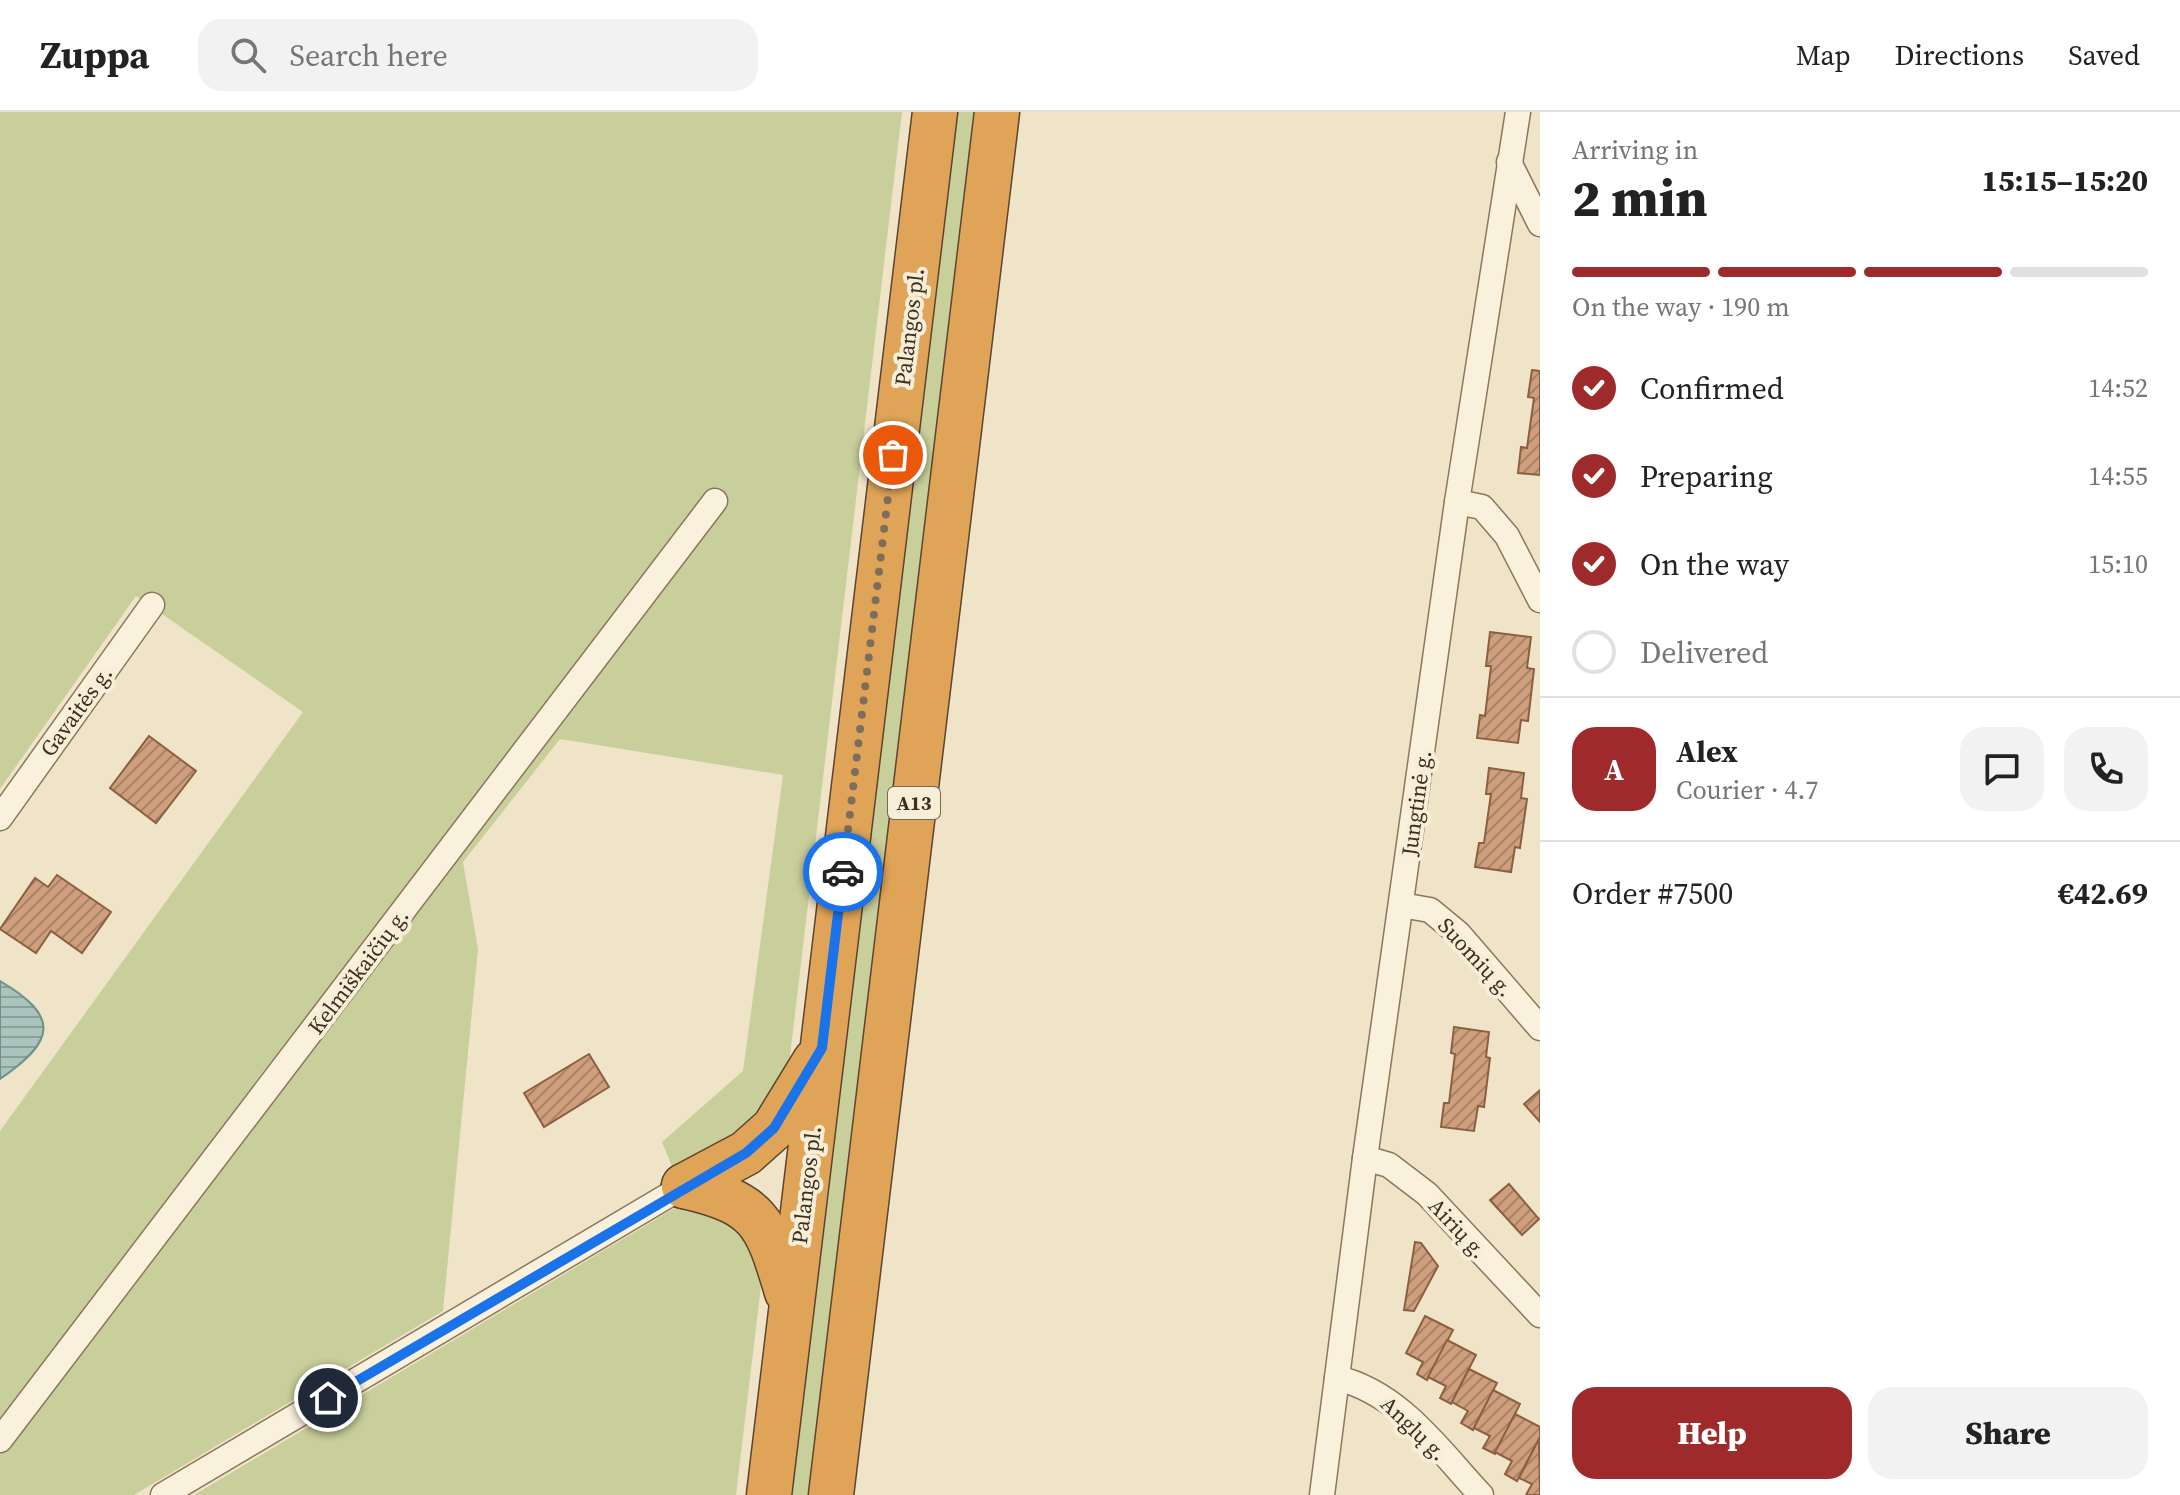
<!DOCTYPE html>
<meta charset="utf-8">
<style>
:root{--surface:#fff;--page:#f2f2f2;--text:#222;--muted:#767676;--line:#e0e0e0;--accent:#9e2a2b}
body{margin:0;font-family:"Source Serif 4",serif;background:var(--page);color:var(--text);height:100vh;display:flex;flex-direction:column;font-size:30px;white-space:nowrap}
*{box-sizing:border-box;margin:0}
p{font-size:26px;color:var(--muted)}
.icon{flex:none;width:44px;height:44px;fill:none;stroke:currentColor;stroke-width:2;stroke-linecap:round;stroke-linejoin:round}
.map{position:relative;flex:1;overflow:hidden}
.sheet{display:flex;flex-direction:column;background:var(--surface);width:640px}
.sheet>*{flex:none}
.pin{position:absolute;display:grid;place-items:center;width:68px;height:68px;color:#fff;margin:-34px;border:4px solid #fff;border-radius:50%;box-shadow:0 2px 8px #0007}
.courier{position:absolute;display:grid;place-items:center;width:80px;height:80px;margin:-40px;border:6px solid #1a73e8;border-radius:50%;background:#fff;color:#222;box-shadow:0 2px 10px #0007}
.headline em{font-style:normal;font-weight:800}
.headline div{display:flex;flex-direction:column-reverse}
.headline{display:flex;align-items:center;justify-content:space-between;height:136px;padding:0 32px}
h1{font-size:52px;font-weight:800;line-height:60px}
.bar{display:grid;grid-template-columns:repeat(4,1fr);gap:12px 8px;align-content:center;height:96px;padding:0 32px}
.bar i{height:10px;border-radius:6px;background:var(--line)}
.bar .current{background:var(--accent)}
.bar p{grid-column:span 4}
.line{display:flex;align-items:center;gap:20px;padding:0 32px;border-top:2px solid var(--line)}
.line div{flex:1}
.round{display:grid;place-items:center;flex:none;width:84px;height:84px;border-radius:24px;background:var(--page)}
ol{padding:0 32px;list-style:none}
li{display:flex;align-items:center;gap:24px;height:88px}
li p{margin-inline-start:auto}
li .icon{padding:8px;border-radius:50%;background:var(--accent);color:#fff;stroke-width:4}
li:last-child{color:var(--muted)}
li i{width:44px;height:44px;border:4px solid var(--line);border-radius:50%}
.action{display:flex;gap:16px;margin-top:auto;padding:16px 32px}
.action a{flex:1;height:92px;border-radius:24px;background:var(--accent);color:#fff;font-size:32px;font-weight:800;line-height:92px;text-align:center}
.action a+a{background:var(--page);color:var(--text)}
header{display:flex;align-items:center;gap:48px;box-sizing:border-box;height:112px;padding:0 40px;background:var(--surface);border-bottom:2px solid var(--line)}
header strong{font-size:38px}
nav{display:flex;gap:44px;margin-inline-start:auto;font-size:28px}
.search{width:560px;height:72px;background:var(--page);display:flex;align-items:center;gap:20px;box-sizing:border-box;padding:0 28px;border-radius:24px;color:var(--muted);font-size:30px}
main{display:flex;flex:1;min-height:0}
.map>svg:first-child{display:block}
.green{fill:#c9cf9b}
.water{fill:url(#water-rules);stroke:#6f938a;stroke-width:2}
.building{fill:url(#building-hatch);stroke:#8d5f41;stroke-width:2}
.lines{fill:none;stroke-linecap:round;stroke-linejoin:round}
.street-casing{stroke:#8d765c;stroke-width:27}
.highway-casing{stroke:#5b4430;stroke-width:47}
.street{stroke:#faf1dc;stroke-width:24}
.highway{stroke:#e0a458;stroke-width:44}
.done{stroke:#7c6e5b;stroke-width:8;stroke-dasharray:0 14.4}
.route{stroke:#1a73e8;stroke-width:10}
.labels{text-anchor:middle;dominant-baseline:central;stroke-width:8;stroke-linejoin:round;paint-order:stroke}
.shield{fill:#f7eed8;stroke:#756857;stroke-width:2}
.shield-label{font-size:20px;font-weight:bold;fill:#3d2e20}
.street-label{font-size:22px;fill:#3d2e20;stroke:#f7eed8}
</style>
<header>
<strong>Zuppa</strong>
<div class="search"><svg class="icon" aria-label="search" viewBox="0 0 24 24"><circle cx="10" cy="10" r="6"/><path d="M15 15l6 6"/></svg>Search here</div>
<nav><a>Map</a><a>Directions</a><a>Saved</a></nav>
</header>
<main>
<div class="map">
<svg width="1540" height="1383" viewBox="0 0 1540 1383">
<defs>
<pattern id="water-rules" width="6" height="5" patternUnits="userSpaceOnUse" patternTransform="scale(2)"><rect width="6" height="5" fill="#a9c4bc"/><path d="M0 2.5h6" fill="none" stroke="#8ba098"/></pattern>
<pattern id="building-hatch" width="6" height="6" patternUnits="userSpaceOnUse" patternTransform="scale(2)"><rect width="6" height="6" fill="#cf9f7d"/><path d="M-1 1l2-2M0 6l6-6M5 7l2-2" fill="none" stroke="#a98266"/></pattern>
</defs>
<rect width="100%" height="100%" fill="#f0e4c8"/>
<g class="green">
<path d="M 0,0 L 902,0 L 788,961 L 751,1018 L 673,1057 L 662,1030 L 743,959 L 783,663 L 560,627 L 463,750 L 478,837 L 443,1199 L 134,1383 L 0,1383 L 0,1019 L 303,600 L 136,484 L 0,677 Z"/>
<path d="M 955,0 L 977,0 L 809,1383 L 789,1383 Z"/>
<path d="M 680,1093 L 726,1099 L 749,1129 L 761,1174 L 736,1383 L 194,1383 Z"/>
</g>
<path class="water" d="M 0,869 C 60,904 56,929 0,967 Z"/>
<g class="building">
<path d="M 1532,258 L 1540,259 L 1540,363 L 1518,361 L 1521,335 L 1527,336 L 1534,286 L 1528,285 Z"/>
<path d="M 1490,520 L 1531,525 L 1527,556 L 1534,557 L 1528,609 L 1521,608 L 1518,631 L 1477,626 L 1480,603 L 1485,604 L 1491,554 L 1486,554 Z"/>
<path d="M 149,624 L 196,659 L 156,711 L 110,676 Z"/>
<path d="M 1489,656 L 1524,661 L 1521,686 L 1527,687 L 1520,736 L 1515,735 L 1511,760 L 1475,755 L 1479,731 L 1484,731 L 1491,682 L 1486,682 Z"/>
<path d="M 57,763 L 111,800 L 82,841 L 51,819 L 36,841 L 0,817 L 35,766 L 48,775 Z"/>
<path d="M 1454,915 L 1489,920 L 1486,945 L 1490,946 L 1484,995 L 1478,994 L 1474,1019 L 1441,1015 L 1444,991 L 1449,991 L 1455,942 L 1451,941 Z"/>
<path d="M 589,942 L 609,975 L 544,1015 L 524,981 Z"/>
<path d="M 1540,978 L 1540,1010 L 1524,992 Z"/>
<path d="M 1509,1072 L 1539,1107 L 1522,1123 L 1490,1088 Z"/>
<path d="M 1415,1130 L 1421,1131 L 1438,1154 L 1414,1199 L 1404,1198 Z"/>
<path d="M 1425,1204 L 1453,1218 L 1427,1268 L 1417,1262 L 1423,1250 L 1406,1241 Z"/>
<path d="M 1447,1228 L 1476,1243 L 1451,1292 L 1440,1286 L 1446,1274 L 1428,1265 Z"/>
<path d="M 1469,1257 L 1497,1271 L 1473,1318 L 1461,1311 L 1468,1299 L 1452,1290 Z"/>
<path d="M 1493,1278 L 1520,1292 L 1495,1342 L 1483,1336 L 1490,1324 L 1474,1316 Z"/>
<path d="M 1515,1302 L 1540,1315 L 1540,1325 L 1517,1369 L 1505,1362 L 1512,1349 L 1495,1340 Z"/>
<path d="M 1539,1327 L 1540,1383 L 1526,1383 L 1532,1372 L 1519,1366 Z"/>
</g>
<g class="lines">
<g class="street-casing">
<g id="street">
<path d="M 1509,50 L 1540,112"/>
<path d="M 1457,390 L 1482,395 L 1507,424 L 1540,488"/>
<path d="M 0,706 L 152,493"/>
<path d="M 1401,793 L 1430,798 L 1459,822 L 1540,916"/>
<path d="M 1365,1046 L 1389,1053 L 1427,1082 L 1540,1203"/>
<path d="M 1337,1266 C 1400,1281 1439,1338 1481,1383"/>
<path d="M 0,1328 L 715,389"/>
<path d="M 163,1383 L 684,1074"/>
<path d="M 1322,1383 L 1365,1046 L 1457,390 L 1518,0"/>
</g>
</g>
<g class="highway-casing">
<g id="highway">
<path d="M 684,1074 L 746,1041 L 774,1016 L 815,949"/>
<path d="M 684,1074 C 759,1091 766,1109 787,1180"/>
<path d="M 769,1383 L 935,0"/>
<path d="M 831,1383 L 997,0"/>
</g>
</g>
<use href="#street" class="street"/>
<use href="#highway" class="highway"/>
</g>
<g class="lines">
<path class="done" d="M 843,760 L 893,343"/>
<path class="route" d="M 328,1286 L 746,1041 L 774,1016 L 822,936 L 843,760"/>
</g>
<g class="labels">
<rect class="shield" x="888" y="675" width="52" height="32" rx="6"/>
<g class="shield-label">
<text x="914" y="691">A13</text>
</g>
<g class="street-label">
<text transform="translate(909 215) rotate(-83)">Palangos pl.</text>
<text transform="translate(76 599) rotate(-54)">Gavaitės g.</text>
<text transform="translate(1416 691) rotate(-82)">Jungtinė g.</text>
<text transform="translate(1476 845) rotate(47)">Suomių g.</text>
<text transform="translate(358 859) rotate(-53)">Kelmiškaičių g.</text>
<text transform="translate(806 1073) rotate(-83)">Palangos pl.</text>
<text transform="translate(1458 1116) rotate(47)">Airių g.</text>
<text transform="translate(1414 1316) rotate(44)">Anglų g.</text>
</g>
</g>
</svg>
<div class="pin" style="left:893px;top:343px;background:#ea580c"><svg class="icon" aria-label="bag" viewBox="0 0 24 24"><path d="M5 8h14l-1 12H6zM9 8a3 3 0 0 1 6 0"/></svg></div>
<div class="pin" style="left:328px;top:1286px;background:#1f2937"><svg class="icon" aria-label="home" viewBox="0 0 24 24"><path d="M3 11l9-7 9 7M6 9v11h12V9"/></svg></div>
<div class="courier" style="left:843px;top:760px"><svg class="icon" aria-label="car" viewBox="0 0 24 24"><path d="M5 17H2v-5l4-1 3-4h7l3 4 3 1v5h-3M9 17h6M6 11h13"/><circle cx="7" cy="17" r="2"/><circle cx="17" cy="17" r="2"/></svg></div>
</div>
<section class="sheet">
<div class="headline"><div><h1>2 min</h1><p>Arriving in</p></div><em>15:15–15:20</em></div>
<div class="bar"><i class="current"></i><i class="current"></i><i class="current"></i><i></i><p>On the way · 190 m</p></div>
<ol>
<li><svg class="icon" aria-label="check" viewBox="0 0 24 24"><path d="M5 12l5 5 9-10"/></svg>Confirmed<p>14:52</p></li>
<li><svg class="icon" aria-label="check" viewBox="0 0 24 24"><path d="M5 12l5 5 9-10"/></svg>Preparing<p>14:55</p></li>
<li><svg class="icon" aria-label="check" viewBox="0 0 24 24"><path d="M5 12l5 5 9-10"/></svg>On the way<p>15:10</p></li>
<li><i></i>Delivered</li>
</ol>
<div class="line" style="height:144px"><b class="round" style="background:var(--accent);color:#fff">A</b><div><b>Alex</b><p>Courier · 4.7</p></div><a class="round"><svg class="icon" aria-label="chat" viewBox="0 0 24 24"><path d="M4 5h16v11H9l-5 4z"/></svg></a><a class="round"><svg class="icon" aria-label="phone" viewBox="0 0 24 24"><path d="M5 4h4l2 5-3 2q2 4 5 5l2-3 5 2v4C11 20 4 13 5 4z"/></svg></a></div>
<div class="line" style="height:104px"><div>Order #7500</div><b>€42.69</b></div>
<div class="action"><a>Help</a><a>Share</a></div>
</section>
</main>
